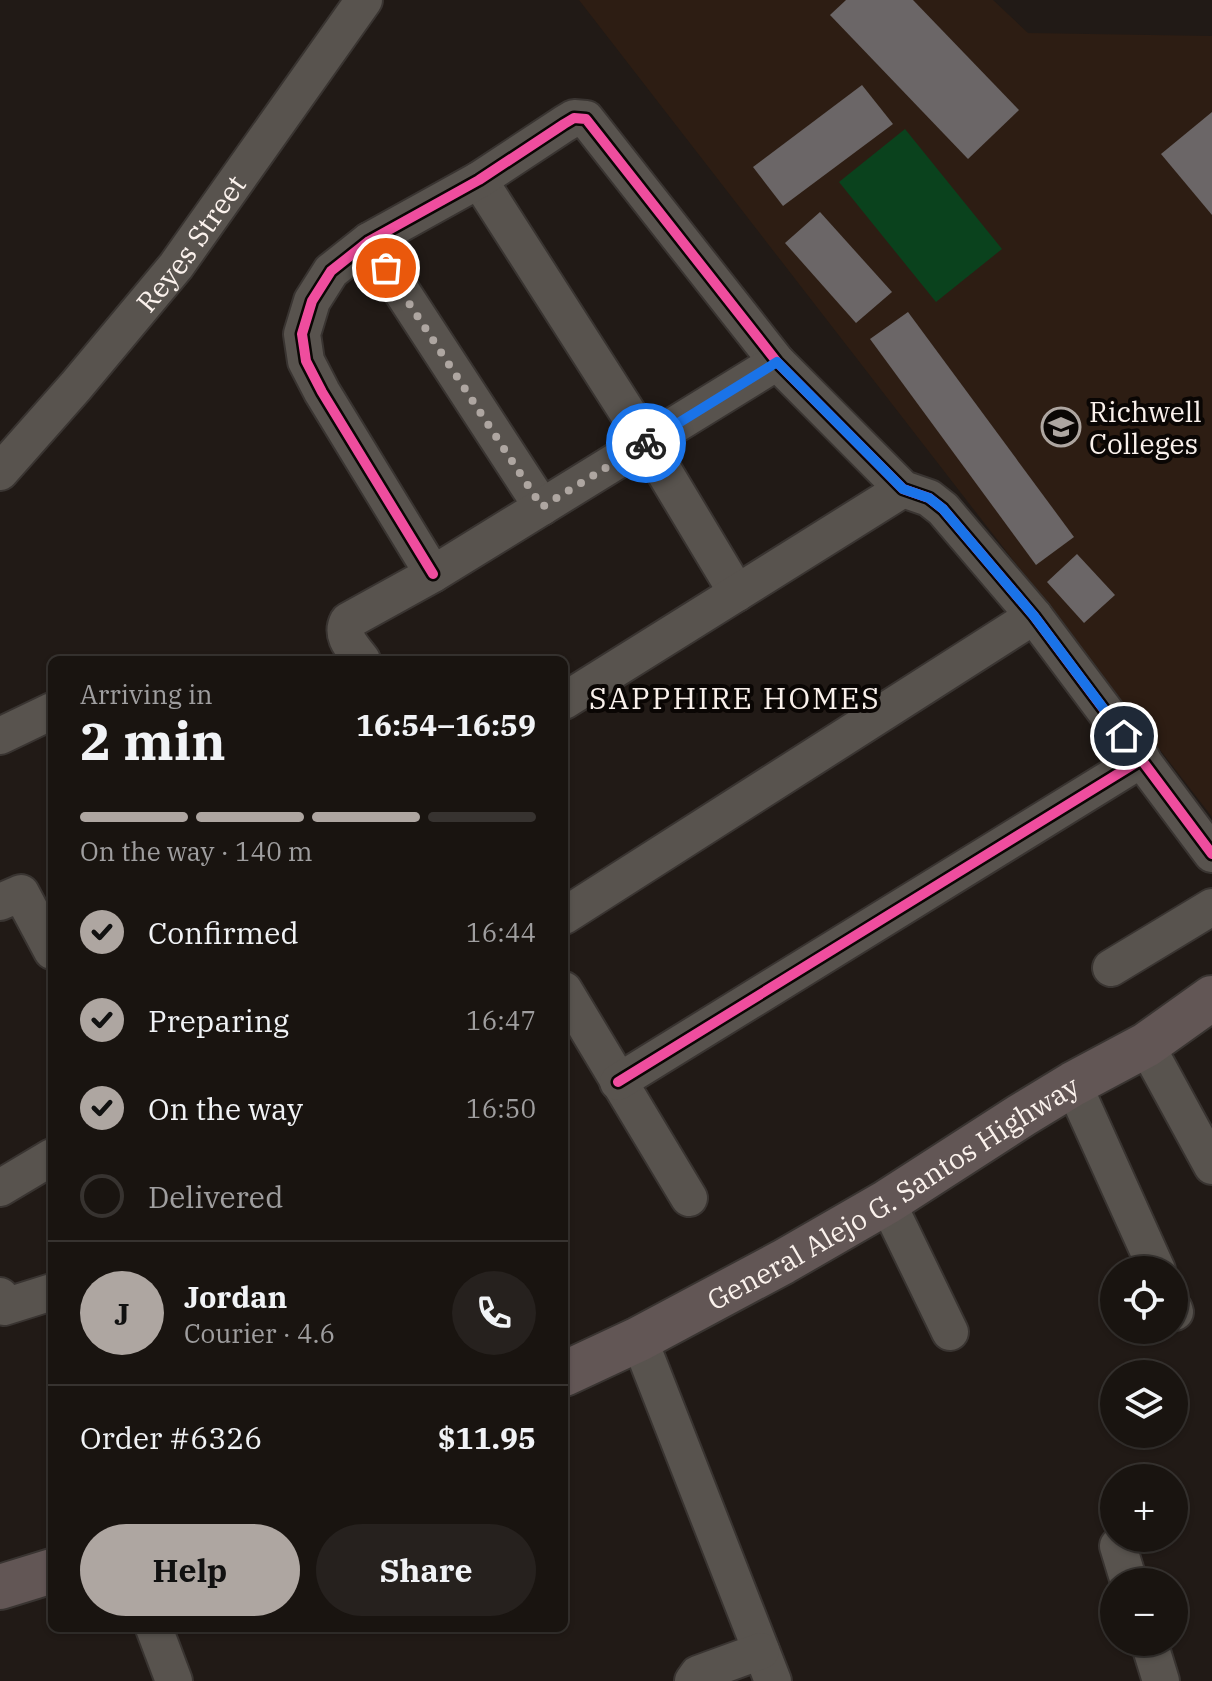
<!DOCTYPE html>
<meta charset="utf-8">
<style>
:root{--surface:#191410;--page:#26211e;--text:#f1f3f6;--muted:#9f9e9f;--line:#373330;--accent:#aea6a1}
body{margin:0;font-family:"IBM Plex Serif",serif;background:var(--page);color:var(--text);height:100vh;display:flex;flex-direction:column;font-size:30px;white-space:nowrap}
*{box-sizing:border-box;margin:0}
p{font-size:26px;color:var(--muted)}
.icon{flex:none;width:44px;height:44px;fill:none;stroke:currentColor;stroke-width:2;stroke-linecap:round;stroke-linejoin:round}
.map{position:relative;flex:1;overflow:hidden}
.sheet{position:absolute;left:48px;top:656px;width:520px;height:976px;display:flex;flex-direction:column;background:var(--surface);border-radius:12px;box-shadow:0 2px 6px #0004,0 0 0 2px var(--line)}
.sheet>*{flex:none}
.fabs{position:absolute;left:1100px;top:1256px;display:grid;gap:16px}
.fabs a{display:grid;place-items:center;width:88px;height:88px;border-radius:50%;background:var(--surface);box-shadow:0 2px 6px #0004,0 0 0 2px var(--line);font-size:40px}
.pin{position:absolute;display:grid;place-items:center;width:68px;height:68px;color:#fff;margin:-34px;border:4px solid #fff;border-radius:50%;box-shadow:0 2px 8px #0007}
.courier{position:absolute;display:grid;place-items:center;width:80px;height:80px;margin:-40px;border:6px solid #1a73e8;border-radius:50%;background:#fff;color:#222;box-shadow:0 2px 10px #0007}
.headline em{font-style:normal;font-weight:700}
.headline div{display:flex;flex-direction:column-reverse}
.headline{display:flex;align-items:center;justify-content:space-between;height:136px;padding:0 32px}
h1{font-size:52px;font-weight:700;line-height:60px}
.bar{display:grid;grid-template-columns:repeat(4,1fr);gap:12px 8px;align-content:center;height:96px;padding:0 32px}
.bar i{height:10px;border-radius:6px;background:var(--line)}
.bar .selected{background:var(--accent)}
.bar p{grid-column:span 4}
.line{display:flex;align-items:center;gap:20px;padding:0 32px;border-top:2px solid var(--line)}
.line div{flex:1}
.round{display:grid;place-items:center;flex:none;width:84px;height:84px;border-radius:42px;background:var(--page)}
ol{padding:0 32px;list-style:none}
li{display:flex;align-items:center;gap:24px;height:88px}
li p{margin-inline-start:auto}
li .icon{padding:8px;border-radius:50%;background:var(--accent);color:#111;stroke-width:4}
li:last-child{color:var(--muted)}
li i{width:44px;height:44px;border:4px solid var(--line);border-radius:50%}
.primary-button{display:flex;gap:16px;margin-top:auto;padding:16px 32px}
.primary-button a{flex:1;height:92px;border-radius:48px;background:var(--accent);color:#111;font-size:32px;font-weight:700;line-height:92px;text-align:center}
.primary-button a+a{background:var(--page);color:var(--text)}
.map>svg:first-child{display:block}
.built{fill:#2d1d13}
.green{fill:#0a421d}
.building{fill:#6b6667}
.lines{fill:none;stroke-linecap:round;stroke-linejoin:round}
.minor-casing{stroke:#393431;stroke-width:40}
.major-casing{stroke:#393431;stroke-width:48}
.minor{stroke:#58534e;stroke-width:36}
.major{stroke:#625655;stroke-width:44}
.cycleway-casing{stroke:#0a0604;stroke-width:15}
.cycleway{stroke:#ef4d9e;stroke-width:10}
.done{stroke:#aea6a1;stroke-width:8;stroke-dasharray:0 14.4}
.route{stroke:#1a73e8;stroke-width:10}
.labels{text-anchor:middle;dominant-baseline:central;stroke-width:8;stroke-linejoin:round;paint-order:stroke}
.street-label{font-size:28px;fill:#faf1ec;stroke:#0a0604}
.poi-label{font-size:28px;fill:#faf1ec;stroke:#0a0604;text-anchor:start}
.neighbourhood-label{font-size:30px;letter-spacing:2px;fill:#faf1ec;stroke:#0a0604}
</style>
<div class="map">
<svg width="1212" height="1681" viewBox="0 0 1212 1681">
<rect width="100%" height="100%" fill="#211a16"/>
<path class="built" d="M 579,0 L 993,0 L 1028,33 L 1212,36 L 1212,817 Z"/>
<path class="green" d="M 905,129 L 1002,249 L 936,302 L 839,182 Z"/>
<g class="building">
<path d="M 846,0 L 913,0 L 1019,110 L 968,159 L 830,15 Z"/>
<path d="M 862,85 L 893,124 L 783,206 L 753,167 Z"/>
<path d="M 1212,112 L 1212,215 L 1161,154 Z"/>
<path d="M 820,212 L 892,292 L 856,323 L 785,243 Z"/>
<path d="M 908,312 L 1074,537 L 1036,565 L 870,339 Z"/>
<path d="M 1077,554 L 1115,595 L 1084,623 L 1047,582 Z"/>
</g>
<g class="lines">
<g class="minor-casing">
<g id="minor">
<path d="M 479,180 L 647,443 L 737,593"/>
<path d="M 369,241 L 542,507"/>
<path id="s1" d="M 0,472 L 76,386 L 176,266 L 364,0"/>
<path d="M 433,574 L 322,392 L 306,361 L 302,334 L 312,301 L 331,271 L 369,241 L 479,180 L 564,124 L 574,118 L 586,119 L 777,362 L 903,489 L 929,498 L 943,509 L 1034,616 L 1212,854"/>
<path d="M 362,660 C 353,648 340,636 348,621 L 433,574 L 777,362"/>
<path d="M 564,701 L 903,489"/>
<path d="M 0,736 L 52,711"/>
<path d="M 0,902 L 21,893 L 52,951"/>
<path d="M 564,916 L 1034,616"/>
<path d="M 1111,968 L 1212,907"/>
<path d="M 564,990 L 689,1198"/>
<path d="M 1146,1045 L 1212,1166"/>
<path d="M 618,1082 L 1142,759"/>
<path d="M 1073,1084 L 1157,1270"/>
<path d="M 0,1188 L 52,1157"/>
<path d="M 887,1202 L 950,1332"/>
<path d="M 0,1296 L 4,1307 L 52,1292"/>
<path d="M 1174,1309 L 1175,1312"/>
<path d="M 639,1339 L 773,1681"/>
<path d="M 1118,1546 L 1129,1582"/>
<path d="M 154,1628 L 174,1681"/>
<path d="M 1149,1642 L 1161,1681"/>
<path d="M 693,1681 L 698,1674 L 761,1651"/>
</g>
</g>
<g class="major-casing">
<g id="major">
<path id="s2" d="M 564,1374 L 639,1339 L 783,1262 L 887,1202 L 1022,1115 L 1073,1084 L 1146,1045 L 1212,998"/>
<path d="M 0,1587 L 52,1571"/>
</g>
</g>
<use href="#minor" class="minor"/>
<use href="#major" class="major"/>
<g class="cycleway-casing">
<g id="cycleway">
<path d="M 433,574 L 322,392 L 306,361 L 302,334 L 312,301 L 331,271 L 369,241 L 479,180 L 564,124 L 574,118 L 586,119 L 777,362 L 903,489 L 929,498 L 943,509 L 1034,616 L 1212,854"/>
<path d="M 618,1082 L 1142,759"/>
</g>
</g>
<use href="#cycleway" class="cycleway"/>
</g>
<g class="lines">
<path class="done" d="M 386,268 L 542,507 L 646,443"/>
<path class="route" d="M 646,443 L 777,362 L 903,489 L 929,498 L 943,509 L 1034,616 L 1124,736"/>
</g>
<defs>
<g id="university-ring" transform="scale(2)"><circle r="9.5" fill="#0a0604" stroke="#aea6a1" stroke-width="1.5"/><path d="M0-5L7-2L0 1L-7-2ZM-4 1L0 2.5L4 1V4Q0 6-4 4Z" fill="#aea6a1"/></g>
</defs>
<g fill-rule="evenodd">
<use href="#university-ring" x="1061" y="427"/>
</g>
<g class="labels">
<g class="street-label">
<text stroke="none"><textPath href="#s1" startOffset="298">Reyes Street</textPath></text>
<text stroke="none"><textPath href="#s2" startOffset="376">General Alejo G. Santos Highway</textPath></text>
</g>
<g class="poi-label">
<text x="1089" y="411">Richwell<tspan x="1089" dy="32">Colleges</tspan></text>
</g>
<g class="neighbourhood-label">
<text x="735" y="697">SAPPHIRE HOMES</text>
</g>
</g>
</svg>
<div class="fabs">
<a><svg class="icon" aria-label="locate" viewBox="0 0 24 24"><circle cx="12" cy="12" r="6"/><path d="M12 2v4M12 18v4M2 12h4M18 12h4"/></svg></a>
<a><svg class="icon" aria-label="layers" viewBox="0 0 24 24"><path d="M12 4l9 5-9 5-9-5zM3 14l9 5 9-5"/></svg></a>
<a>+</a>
<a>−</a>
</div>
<div class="pin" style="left:386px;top:268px;background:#ea580c"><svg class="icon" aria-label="bag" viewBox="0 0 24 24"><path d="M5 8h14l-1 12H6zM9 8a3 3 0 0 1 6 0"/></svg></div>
<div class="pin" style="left:1124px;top:736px;background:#1f2937"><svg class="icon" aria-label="home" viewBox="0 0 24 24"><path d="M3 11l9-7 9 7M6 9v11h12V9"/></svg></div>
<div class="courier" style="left:646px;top:443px"><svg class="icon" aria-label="bike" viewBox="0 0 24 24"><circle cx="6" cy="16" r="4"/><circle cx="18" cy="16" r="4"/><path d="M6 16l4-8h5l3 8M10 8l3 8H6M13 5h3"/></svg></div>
<section class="sheet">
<div class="headline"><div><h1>2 min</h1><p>Arriving in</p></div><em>16:54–16:59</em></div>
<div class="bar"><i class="selected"></i><i class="selected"></i><i class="selected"></i><i></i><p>On the way · 140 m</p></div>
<ol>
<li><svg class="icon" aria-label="check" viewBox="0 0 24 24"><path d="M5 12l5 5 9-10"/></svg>Confirmed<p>16:44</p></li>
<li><svg class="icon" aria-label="check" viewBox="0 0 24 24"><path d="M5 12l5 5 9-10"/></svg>Preparing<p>16:47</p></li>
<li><svg class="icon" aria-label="check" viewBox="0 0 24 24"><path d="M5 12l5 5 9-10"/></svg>On the way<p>16:50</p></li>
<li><i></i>Delivered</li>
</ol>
<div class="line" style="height:144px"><b class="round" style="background:var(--accent);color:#111">J</b><div><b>Jordan</b><p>Courier · 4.6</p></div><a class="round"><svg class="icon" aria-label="phone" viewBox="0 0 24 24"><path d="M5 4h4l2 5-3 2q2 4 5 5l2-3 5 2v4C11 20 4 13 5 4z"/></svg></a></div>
<div class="line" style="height:104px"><div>Order #6326</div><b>$11.95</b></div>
<div class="primary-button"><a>Help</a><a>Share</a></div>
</section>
</div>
